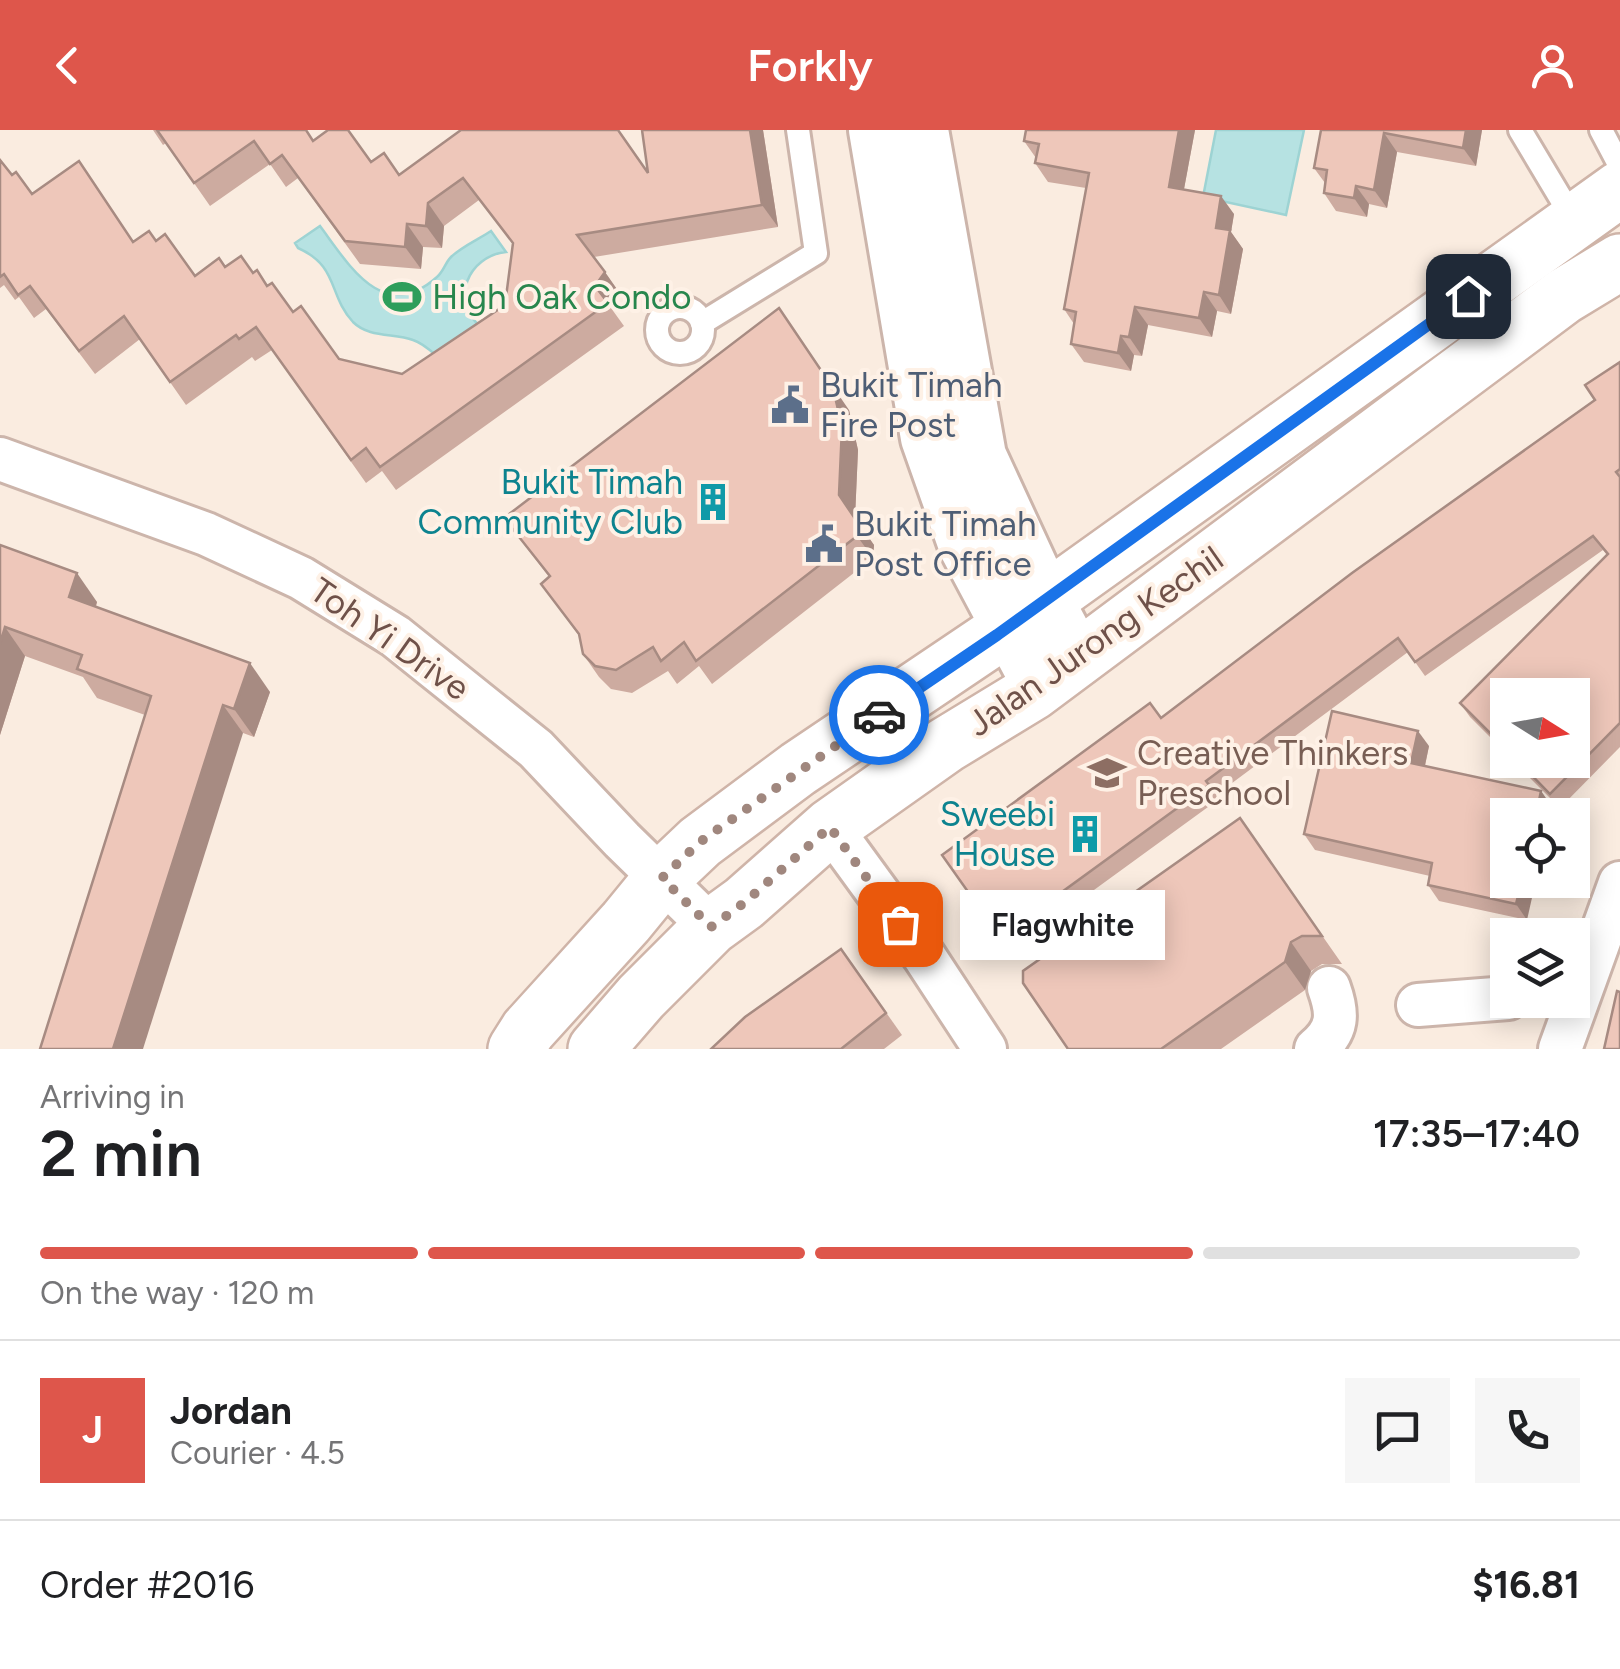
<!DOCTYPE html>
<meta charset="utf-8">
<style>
:root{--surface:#fff;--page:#f6f6f6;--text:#202124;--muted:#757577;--line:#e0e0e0;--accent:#de564b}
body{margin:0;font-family:Figtree,sans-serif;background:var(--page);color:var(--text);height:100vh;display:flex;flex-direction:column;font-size:38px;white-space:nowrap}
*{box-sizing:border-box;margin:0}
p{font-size:32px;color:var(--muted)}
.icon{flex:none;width:55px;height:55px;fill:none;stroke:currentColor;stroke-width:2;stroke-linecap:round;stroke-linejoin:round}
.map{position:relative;height:919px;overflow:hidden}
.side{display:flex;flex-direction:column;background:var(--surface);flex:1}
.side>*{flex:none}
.needle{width:65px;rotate:101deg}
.buttons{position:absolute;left:1490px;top:548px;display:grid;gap:20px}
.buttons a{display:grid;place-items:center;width:100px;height:100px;border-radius:0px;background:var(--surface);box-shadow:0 5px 25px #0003;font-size:50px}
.pin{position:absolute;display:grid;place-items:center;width:85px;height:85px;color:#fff;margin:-42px;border-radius:20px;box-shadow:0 5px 15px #0006}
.courier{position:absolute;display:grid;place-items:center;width:100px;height:100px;margin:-50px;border:8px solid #1a73e8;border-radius:50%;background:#fff;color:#222;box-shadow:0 2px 12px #0007}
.bubble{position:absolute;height:70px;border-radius:0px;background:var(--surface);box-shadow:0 5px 25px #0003;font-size:32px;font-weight:600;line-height:70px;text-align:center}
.headline em{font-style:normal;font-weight:600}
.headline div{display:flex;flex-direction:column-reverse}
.headline{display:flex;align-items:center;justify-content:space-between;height:170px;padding:0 40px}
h1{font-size:65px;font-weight:600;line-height:75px}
.bar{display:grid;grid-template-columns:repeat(4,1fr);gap:15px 10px;align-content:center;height:120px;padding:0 40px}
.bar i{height:12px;border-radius:8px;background:var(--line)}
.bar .active{background:var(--accent)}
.bar p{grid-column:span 4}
.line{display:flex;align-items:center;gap:25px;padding:0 40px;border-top:2px solid var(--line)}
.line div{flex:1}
.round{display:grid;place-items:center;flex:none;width:105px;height:105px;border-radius:0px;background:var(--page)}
header{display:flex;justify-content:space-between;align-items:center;height:130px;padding:0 40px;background:var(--accent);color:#fff;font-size:45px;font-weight:600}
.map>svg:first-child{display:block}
.water{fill:#b6e2e2;stroke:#9dd3d3;stroke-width:2.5}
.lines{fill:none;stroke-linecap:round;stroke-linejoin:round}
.service-casing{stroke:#ccb5ab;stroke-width:28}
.minor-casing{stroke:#ccb5ab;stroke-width:48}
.tertiary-casing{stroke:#ccb5ab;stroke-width:58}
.secondary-casing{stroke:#cfb4a8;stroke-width:60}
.service{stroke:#fff;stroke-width:22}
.minor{stroke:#fff;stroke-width:42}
.tertiary{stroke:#fff;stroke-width:52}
.secondary{stroke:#fff;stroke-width:55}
.wall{fill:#cdaba0}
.shaded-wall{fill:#a78b82}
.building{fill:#eec7ba;stroke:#a78b82;stroke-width:2.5}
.done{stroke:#a0877e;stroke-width:10;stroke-dasharray:0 18}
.route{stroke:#1a73e8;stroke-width:12}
.labels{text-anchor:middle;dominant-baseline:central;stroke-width:8;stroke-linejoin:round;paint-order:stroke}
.leisure-label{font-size:35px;fill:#27864d;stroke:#fef1e6;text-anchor:start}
.service-label{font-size:35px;fill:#4e5e75;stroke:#fef1e6;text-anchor:start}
.culture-label{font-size:35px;fill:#0d838f;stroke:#fef1e6;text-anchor:end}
.street-label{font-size:35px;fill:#6f5149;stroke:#fef1e6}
.education-label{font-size:35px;fill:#785e54;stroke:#fef1e6;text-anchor:start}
</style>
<header><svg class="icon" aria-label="back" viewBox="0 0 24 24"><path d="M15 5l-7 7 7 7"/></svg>Forkly<svg class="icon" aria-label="person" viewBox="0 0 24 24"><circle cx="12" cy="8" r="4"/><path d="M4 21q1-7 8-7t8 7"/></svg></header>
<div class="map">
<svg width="1620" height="919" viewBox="0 0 1620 919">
<rect width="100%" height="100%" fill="#faece0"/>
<g class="water">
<path d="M 1216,0 L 1304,0 L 1286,85 L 1203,67 Z"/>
<path d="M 320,96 C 349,135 383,195 437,147 C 444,141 445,133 451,127 C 461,117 479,109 491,101 L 506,122 C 468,126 449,171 481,197 L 439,228 C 431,221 423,213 413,210 C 394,203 369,208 353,192 C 328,165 339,136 298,118 L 295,113 Z"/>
</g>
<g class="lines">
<g class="service-casing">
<g id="service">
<path d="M 1520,0 L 1575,92"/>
<path d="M 1601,0 L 1620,36"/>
<circle cx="680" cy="200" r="23"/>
<path d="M 702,193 L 816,123 L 798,0"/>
</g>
</g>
<g class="minor-casing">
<g id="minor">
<path d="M 0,329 L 206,404 L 301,448 L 395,506 L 536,619 L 622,710 L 711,797"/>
<path d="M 830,697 L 924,826 L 985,919"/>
<path d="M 1418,875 L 1508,868"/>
<path d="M 1316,919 C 1339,900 1338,883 1329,858"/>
<path d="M 1560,919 L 1620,753"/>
</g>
</g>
<g class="tertiary-casing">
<g id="tertiary">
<path d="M 875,0 L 927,308 L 965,416 L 1040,557"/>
<path d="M 922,0 L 980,326 L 1046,469 L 1078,529"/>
</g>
</g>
<g class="secondary-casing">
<g id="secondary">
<path d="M 516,919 L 528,900 L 626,792 L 662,748 L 700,712 L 798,639 L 997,505 L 1620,59"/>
<path d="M 596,919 L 641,867 L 711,797 L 744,773 L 830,697 L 946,615 L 1033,562 L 1564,166 L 1620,132"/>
</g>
</g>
<use href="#service" class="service"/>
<use href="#minor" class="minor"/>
<use href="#tertiary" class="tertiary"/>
<use href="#secondary" class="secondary"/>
</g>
<g class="wall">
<path d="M 153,0 L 306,0 L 313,10 L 371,32 L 399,45 L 648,43 L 763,0 L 778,97 L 594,127 L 621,165 L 611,178 L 624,196 L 396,360 L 382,341 L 366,353 L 272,220 L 255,231 L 252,227 L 186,275 L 140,209 L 95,244 L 46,179 L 34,188 L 19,167 L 15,170 L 4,155 L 0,158 L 0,30 L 12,45 L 32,64 L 133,112 L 156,111 L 195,146 L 225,137 L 253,143 L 268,156 L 339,229 L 402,244 L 505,175 L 513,114 L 479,70 L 444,96 L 442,118 L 423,117 L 421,139 L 360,134 L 298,48 L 286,57 L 270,34 L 210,76 L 166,13 L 163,15 Z"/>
<path d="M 1026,0 L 1195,0 L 1184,59 L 1234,84 L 1231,102 L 1243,119 L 1231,184 L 1217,181 L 1212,207 L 1148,195 L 1142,226 L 1134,225 L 1131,241 L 1084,232 L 1071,214 L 1074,194 L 1064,179 L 1086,58 L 1048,52 L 1035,33 L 1036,28 L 1024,11 Z"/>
<path d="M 1321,0 L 1482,0 L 1476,36 L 1397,22 L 1387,78 L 1369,74 L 1367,87 L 1336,81 L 1324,63 L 1325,53 L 1314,38 Z"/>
<path d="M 1620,232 L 1620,617 L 1560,678 L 1512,630 L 1572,630 L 1508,565 L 1508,625 L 1470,587 L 1460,573 L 1607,425 L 1603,420 L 1425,546 L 1408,522 L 1216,665 L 1219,669 L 1010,821 L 942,725 L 1161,588 L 1595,270 Z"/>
<path d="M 849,280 L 858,320 L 855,388 L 874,415 L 873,428 L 712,554 L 699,536 L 677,554 L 668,541 L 632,563 L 611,559 L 599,547 L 583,524 L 580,507 L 541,454 L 549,447 L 504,388 Z"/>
<path d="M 0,415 L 97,472 L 96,477 L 270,562 L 254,607 L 243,603 L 145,585 L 97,568 L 83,547 L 25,526 L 0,605 Z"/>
<path d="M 1429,616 L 1425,636 L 1541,661 L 1552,677 L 1550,685 L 1508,685 L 1527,790 L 1439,771 L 1428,755 L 1430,746 L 1315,720 L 1304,704 Z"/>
<path d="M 1240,688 L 1342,834 L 1322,834 L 1311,841 L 1305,860 L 1221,919 L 1068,919 Z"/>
<path d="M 841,819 L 902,905 L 884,919 L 711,919 Z"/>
</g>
<g class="shaded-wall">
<path d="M 750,0 L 763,0 L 778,97 L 762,75 Z"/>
<path d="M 1179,0 L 1195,0 L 1181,75 L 1169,57 Z"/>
<path d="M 1466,0 L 1482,0 L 1476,36 L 1463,18 Z"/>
<path d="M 1384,3 L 1397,22 L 1387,78 L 1374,60 Z"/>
<path d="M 1356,56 L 1369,74 L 1367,87 L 1354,68 Z"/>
<path d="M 1221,66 L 1234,84 L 1231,102 L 1243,119 L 1231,184 L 1219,165 L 1216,98 Z"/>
<path d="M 428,73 L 444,96 L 442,118 L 426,96 Z"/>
<path d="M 407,94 L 423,117 L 421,139 L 405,117 Z"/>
<path d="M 605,142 L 621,165 L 611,178 L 595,156 Z"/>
<path d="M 1204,162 L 1217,181 L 1212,207 L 1199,188 Z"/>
<path d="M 1135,177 L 1148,195 L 1142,226 L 1129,207 Z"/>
<path d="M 779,178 L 849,280 L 858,320 L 855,388 L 874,415 L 873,428 L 857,406 L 839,365 Z"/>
<path d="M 1121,206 L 1134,225 L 1131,241 L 1118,223 Z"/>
<path d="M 77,443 L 97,472 L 89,495 L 69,467 Z"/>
<path d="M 5,497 L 25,526 L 0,605 L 0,514 Z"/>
<path d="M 250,533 L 270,562 L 254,607 L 234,579 Z"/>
<path d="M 223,575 L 243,603 L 143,919 L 113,919 Z"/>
<path d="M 1418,601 L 1429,616 L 1422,649 L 1411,633 Z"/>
<path d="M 1541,661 L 1552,677 L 1550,685 L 1536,685 Z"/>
<path d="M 1522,750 L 1536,750 L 1527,790 L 1516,774 Z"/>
<path d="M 1291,812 L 1311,841 L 1305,860 L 1285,832 Z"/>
</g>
<g class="building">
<path d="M 157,0 L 306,0 L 313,11 L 328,0 L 348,0 L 371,32 L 384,23 L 399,45 L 461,0 L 618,0 L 648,43 L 642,0 L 750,0 L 762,75 L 577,105 L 605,142 L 595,156 L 608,173 L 380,337 L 366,318 L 351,330 L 256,197 L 239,209 L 236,205 L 170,252 L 124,186 L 79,221 L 30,156 L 18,165 L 4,144 L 0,147 L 0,30 L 12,45 L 16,42 L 32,64 L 79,31 L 133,112 L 149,101 L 156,111 L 165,104 L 195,146 L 219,128 L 225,137 L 241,126 L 253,143 L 257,140 L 267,156 L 272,153 L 293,182 L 301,176 L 339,229 L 402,244 L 505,175 L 513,113 L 463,48 L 428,73 L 426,96 L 407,94 L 405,117 L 345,111 L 282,25 L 270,34 L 254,11 L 194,53 Z"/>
<path d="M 1026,0 L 1179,0 L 1169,57 L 1221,66 L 1216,98 L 1230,100 L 1219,165 L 1204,162 L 1199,188 L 1135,177 L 1129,207 L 1121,206 L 1118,223 L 1071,214 L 1076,182 L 1064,179 L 1089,43 L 1035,33 L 1039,14 L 1024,11 Z"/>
<path d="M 1321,0 L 1466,0 L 1463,18 L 1384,3 L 1374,60 L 1356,56 L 1354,68 L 1324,63 L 1327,40 L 1314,38 Z"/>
<path d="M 779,178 L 833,258 L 842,297 L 839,365 L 858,393 L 857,406 L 696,531 L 684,512 L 661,531 L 653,517 L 616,540 L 595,536 L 583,524 L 579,504 L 541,454 L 550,446 L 504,388 Z"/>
<path d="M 1620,232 L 1620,339 L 1616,342 L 1620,347 L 1620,593 L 1550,664 L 1517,630 L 1572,630 L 1572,565 L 1508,565 L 1508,621 L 1460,573 L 1608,424 L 1593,406 L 1415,532 L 1398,508 L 1206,651 L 1209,655 L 1000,807 L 942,725 L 1150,573 L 1161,588 L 1352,443 L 1595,270 L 1585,255 Z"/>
<path d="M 0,415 L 77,443 L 69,467 L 250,533 L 234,579 L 223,575 L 113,919 L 40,919 L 151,566 L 77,539 L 82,525 L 5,497 L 0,514 Z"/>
<path d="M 1332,581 L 1418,601 L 1411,633 L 1541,661 L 1536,685 L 1508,685 L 1508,750 L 1522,750 L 1516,774 L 1428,755 L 1432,733 L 1304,704 Z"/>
<path d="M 1240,688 L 1322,806 L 1302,806 L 1291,812 L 1285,832 L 1161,919 L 1068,919 L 1023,853 L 1023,841 Z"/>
<path d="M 841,819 L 886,883 L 841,919 L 711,919 L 745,887 Z"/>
<path d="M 1617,861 L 1620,862 L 1620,919 L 1604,919 Z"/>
</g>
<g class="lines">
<path class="done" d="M 879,585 L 700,712 L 662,748 L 711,797 L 744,773 L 830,697 L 900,794"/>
<path class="route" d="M 879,585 L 997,505 L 1468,166"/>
</g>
<defs>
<g id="stadium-bare" transform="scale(3)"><path d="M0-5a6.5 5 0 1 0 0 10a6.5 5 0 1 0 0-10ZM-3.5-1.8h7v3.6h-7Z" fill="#2e9e5b" stroke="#fef1e6" stroke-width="2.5" paint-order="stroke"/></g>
<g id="civic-bare" transform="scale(3)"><path d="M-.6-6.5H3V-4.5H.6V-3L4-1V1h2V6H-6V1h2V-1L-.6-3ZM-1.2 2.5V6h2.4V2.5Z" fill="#5c6f8a" stroke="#fef1e6" stroke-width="2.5" paint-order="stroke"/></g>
<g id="building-bare" transform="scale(3)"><path d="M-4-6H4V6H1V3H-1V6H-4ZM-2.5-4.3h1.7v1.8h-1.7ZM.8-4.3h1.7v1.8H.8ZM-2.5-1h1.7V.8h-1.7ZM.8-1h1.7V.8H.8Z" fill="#0f9aa8" stroke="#fef1e6" stroke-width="2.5" paint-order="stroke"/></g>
<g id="school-bare" transform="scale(3)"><path d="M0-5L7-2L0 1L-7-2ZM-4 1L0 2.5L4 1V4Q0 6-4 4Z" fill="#8d6e63" stroke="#fef1e6" stroke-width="2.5" paint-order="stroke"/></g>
</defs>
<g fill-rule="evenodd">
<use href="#stadium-bare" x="402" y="167"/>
<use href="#civic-bare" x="790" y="275"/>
<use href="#building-bare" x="713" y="372"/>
<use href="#civic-bare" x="824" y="414"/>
<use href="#school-bare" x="1107" y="643"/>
<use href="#building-bare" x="1085" y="704"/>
</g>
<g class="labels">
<g class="leisure-label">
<text x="432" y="167">High Oak Condo</text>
</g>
<g class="service-label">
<text x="820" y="255">Bukit Timah<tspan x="820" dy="40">Fire Post</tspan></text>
<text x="854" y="394">Bukit Timah<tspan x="854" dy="40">Post Office</tspan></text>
</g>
<g class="culture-label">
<text x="683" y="352">Bukit Timah<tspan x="683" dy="40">Community Club</tspan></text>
<text x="1055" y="684">Sweebi<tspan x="1055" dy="40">House</tspan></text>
</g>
<g class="street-label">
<text transform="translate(390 509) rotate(35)">Toh Yi Drive</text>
<text transform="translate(1095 511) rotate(-35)">Jalan Jurong Kechil</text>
</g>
<g class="education-label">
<text x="1137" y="623">Creative Thinkers<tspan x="1137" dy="40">Preschool</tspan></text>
</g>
</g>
</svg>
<div class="buttons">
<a><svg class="needle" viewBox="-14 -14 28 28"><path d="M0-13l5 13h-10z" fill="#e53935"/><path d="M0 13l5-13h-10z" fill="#757577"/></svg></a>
<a><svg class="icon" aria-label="locate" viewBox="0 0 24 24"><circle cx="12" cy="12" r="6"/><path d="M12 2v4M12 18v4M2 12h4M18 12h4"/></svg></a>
<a><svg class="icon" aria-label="layers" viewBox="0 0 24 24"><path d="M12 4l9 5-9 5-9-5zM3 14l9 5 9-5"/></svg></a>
</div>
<div class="pin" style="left:900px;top:794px;background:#ea580c"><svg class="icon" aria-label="bag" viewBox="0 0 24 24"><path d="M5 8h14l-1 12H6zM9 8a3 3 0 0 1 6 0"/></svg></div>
<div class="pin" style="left:1468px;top:166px;background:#1f2937"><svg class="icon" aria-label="home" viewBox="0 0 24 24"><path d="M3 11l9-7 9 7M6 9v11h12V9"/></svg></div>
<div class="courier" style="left:879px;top:585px"><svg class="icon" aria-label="car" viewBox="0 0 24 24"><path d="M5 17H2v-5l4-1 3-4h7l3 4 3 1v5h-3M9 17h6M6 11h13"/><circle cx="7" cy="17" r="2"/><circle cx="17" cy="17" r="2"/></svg></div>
<div class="bubble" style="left:960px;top:760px;width:205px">Flagwhite</div>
</div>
<section class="side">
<div class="headline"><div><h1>2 min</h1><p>Arriving in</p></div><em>17:35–17:40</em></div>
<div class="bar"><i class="active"></i><i class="active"></i><i class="active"></i><i></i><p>On the way · 120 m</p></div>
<div class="line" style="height:180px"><b class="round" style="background:var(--accent);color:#fff">J</b><div><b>Jordan</b><p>Courier · 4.5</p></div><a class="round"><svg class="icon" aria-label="chat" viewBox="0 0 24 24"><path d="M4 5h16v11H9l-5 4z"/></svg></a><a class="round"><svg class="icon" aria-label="phone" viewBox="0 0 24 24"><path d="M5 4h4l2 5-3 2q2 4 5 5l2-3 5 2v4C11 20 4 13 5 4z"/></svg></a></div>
<div class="line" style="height:130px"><div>Order #2016</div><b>$16.81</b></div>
</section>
